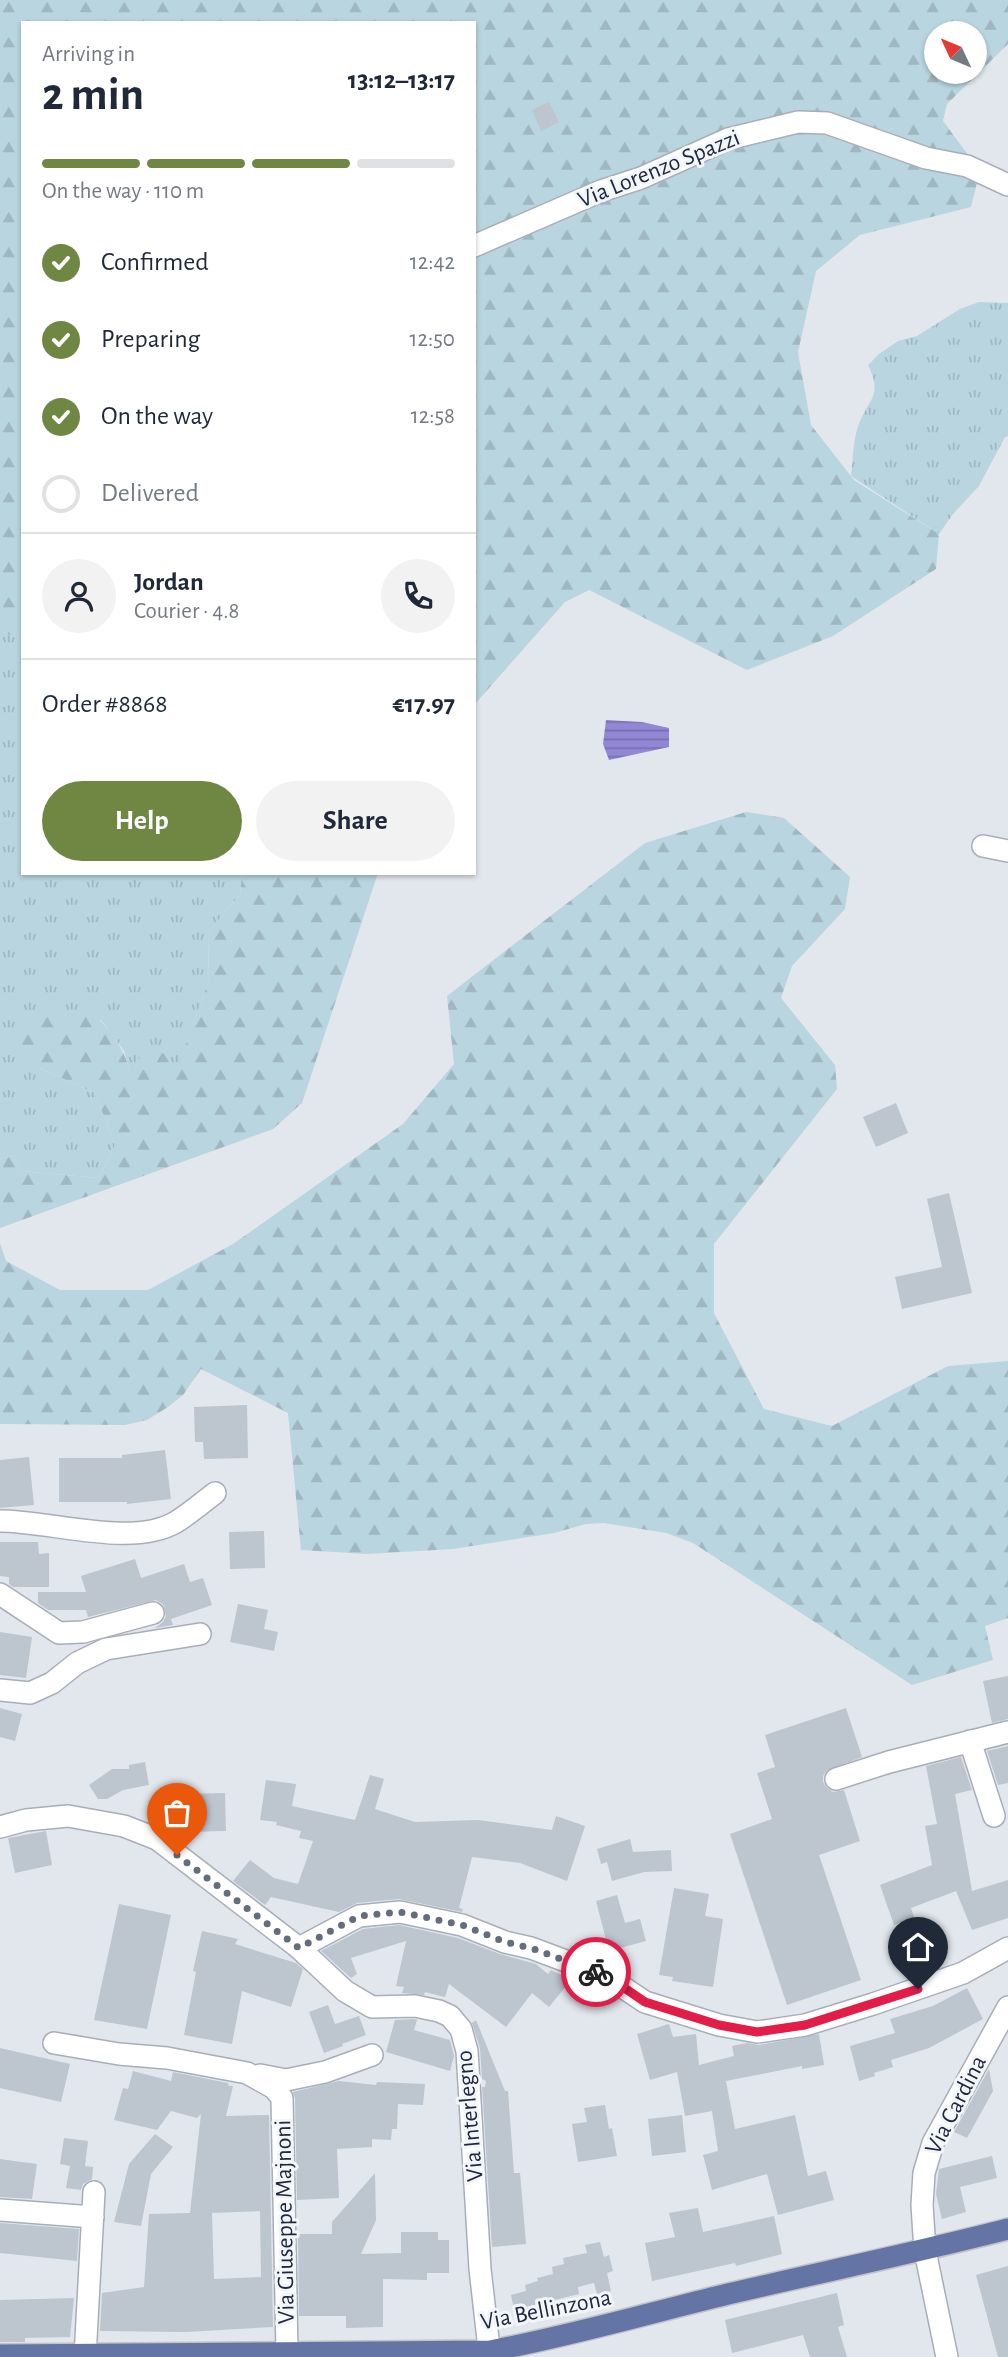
<!DOCTYPE html>
<meta charset="utf-8">
<style>
:root{--surface:#fff;--page:#f2f2f3;--text:#1f2937;--muted:#747a83;--line:#e0e1e3;--accent:#708744}
body{margin:0;font-family:"Alegreya Sans",sans-serif;background:var(--page);color:var(--text);height:100vh;display:flex;flex-direction:column;font-size:26px;white-space:nowrap}
*{box-sizing:border-box;margin:0}
p{font-size:23px;color:var(--muted)}
.icon{flex:none;width:38px;height:38px;fill:none;stroke:currentColor;stroke-width:2;stroke-linecap:round;stroke-linejoin:round}
.map{position:relative;flex:1;overflow:hidden}
.details{position:absolute;left:21px;top:21px;width:455px;height:854px;display:flex;flex-direction:column;background:var(--surface);border-radius:0px;box-shadow:0 2px 5px #0004}
.details>*{flex:none}
.needle{width:46px;rotate:314deg}
.tools{position:absolute;left:924px;top:21px;display:grid;gap:14px}
.tools a{display:grid;place-items:center;width:63px;height:63px;border-radius:50%;background:var(--surface);box-shadow:0 2px 5px #0004;font-size:35px}
.pin{position:absolute;display:grid;place-items:center;width:60px;height:60px;color:#fff;margin:-72px -30px;border-radius:50% 50% 50% 0;rotate:-45deg;box-shadow:0 0 7px #0007}
.pin .icon{rotate:45deg}
.courier{position:absolute;display:grid;place-items:center;width:70px;height:70px;margin:-35px;border:5px solid #e11d48;border-radius:50%;background:#fff;color:#222;box-shadow:0 2px 9px #0007}
.head em{font-style:normal;font-weight:600}
.head div{display:flex;flex-direction:column-reverse}
.head{display:flex;align-items:center;justify-content:space-between;height:119px;padding:0 21px}
h1{font-size:46px;font-weight:600;line-height:52px}
.bar{display:grid;grid-template-columns:repeat(4,1fr);gap:10px 7px;align-content:center;height:84px;padding:0 21px}
.bar i{height:9px;border-radius:5px;background:var(--line)}
.bar .current{background:var(--accent)}
.bar p{grid-column:span 4}
.line{display:flex;align-items:center;gap:18px;padding:0 21px;border-top:2px solid var(--line)}
.line div{flex:1}
.round{display:grid;place-items:center;flex:none;width:74px;height:74px;border-radius:37px;background:var(--page)}
ol{padding:0 21px;list-style:none}
li{display:flex;align-items:center;gap:21px;height:77px}
li p{margin-inline-start:auto}
li .icon{padding:7px;border-radius:50%;background:var(--accent);color:#fff;stroke-width:4}
li:last-child{color:var(--muted)}
li i{width:38px;height:38px;border:4px solid var(--line);border-radius:50%}
.button{display:flex;gap:14px;margin-top:auto;padding:14px 21px}
.button a{flex:1;height:80px;border-radius:42px;background:var(--accent);color:#fff;font-size:28px;font-weight:600;line-height:80px;text-align:center}
.button a+a{background:var(--page);color:var(--text)}
.map>svg:first-child{display:block}
.grass{fill:url(#grass-tufts)}
.forest{fill:url(#forest-firs);fill-rule:evenodd}
.water{fill:url(#water-rules)}
.building{fill:#bdc5ce;fill-rule:evenodd}
.lines{fill:none;stroke-linecap:round;stroke-linejoin:round}
.minor-casing{stroke:#a8aeb9;stroke-width:24}
.major-casing{stroke:#c1c3c9;stroke-width:24}
.minor{stroke:#fff;stroke-width:21}
.major{stroke:#6475a5;stroke-width:21}
.done{stroke:#656c7c;stroke-width:7;stroke-dasharray:0 12.6}
.route{stroke:#e11d48;stroke-width:9}
.labels{text-anchor:middle;dominant-baseline:central;stroke-width:6;stroke-linejoin:round;paint-order:stroke}
.street-label{font-size:24px;fill:#21293f;stroke:#f3f6f9}
</style>
<div class="map">
<svg width="1008" height="2357" viewBox="0 0 1008 2357">
<defs>
<pattern id="grass-tufts" width="24" height="20" patternUnits="userSpaceOnUse" patternTransform="scale(1.75)"><rect width="24" height="20" fill="#b9d5df"/><path d="M3 7l-1-3M5 7V3M7 7l1-3M15 17l-1-3M17 17v-4M19 17l1-3" fill="none" stroke="#9fb7c0"/></pattern>
<pattern id="forest-firs" width="22" height="20" patternUnits="userSpaceOnUse" patternTransform="scale(1.75)"><rect width="22" height="20" fill="#b9d5df"/><path d="M5 1l3.5 6h-7zM16 11l3.5 6h-7z" fill="#9fb7c0"/></pattern>
<pattern id="water-rules" width="6" height="5" patternUnits="userSpaceOnUse" patternTransform="scale(1.75)"><rect width="6" height="5" fill="#9287d5"/><path d="M0 2.5h6" fill="none" stroke="#776eae"/></pattern>
</defs>
<rect width="100%" height="100%" fill="#e2e7ed"/>
<g class="grass">
<path d="M 979,302 L 1008,303 L 1008,436 L 1005,437 L 979,486 L 953,514 L 939,534 L 851,476 C 853,459 853,437 860,421 C 871,397 882,394 868,365 L 879,354 L 898,341 L 917,336 L 960,309 Z"/>
<path d="M 0,631 L 23,640 L 23,873 L 242,873 L 240,895 L 208,932 L 209,980 L 177,1070 L 130,1071 L 124,1051 L 101,1020 L 35,1066 L 95,1093 L 115,1145 L 99,1178 L 21,1171 L 12,1155 L 0,1159 Z"/>
</g>
<g class="forest">
<path d="M 0,0 L 1008,0 L 1008,44 L 947,104 L 943,121 L 980,171 L 971,207 L 860,235 L 816,271 L 798,352 L 811,425 L 854,480 L 939,534 L 936,569 L 833,636 L 747,670 L 589,590 L 565,602 L 474,705 L 474,23 L 23,23 L 23,640 L 0,631 ZM 936,33 L 975,33 L 975,72 L 936,72 Z"/>
<path d="M 746,812 L 784,818 L 850,877 L 845,909 L 792,966 L 781,998 L 835,1065 L 837,1089 L 714,1244 L 714,1313 L 764,1409 L 832,1426 L 948,1366 L 1008,1361 L 1008,1618 L 985,1626 L 993,1660 L 912,1685 L 693,1543 L 666,1533 L 604,1523 L 586,1524 L 554,1533 L 453,1549 L 367,1554 L 301,1550 L 288,1413 L 201,1369 L 183,1395 L 168,1407 L 147,1420 L 125,1425 L 0,1424 L 0,1243 L 6,1261 L 60,1290 L 148,1290 L 233,1244 L 403,1124 L 454,1064 L 447,996 L 645,843 Z"/>
<path d="M 242,873 L 378,873 L 302,1103 L 273,1129 L 0,1228 L 0,1159 L 12,1155 L 21,1171 L 99,1178 L 115,1145 L 95,1093 L 35,1066 L 15,1046 L 16,1024 L 46,1012 L 87,1009 C 108,1026 122,1045 130,1070 L 149,1046 L 166,1055 L 177,1069 L 209,980 L 208,932 L 240,895 Z"/>
</g>
<path class="water" d="M 606,720 L 642,722 L 669,728 L 669,747 L 609,760 L 603,744 Z"/>
<g class="building">
<path d="M 549,102 L 559,122 L 541,131 L 532,110 Z"/>
<path d="M 896,1103 L 908,1133 L 876,1147 L 863,1117 Z"/>
<path d="M 949,1193 L 972,1293 L 902,1309 L 895,1277 L 942,1267 L 927,1199 Z"/>
<path d="M 247,1405 L 248,1458 L 204,1459 L 203,1442 L 195,1442 L 194,1407 Z"/>
<path d="M 165,1450 L 171,1499 L 127,1504 L 127,1502 L 59,1502 L 59,1458 L 122,1458 L 122,1455 Z"/>
<path d="M 29,1457 L 34,1505 L 0,1508 L 0,1460 Z"/>
<path d="M 264,1531 L 265,1568 L 230,1569 L 229,1532 Z"/>
<path d="M 0,1542 L 38,1542 L 39,1554 L 49,1553 L 49,1587 L 13,1587 L 9,1584 L 9,1577 L 0,1576 Z"/>
<path d="M 135,1559 L 141,1578 L 184,1564 L 190,1582 L 203,1578 L 212,1605 L 171,1619 L 173,1625 L 155,1628 L 163,1622 L 166,1616 L 163,1604 L 156,1600 L 88,1617 L 86,1610 L 48,1610 L 38,1603 L 38,1592 L 86,1592 L 81,1576 Z"/>
<path d="M 238,1604 L 268,1610 L 264,1629 L 278,1632 L 274,1651 L 230,1642 Z"/>
<path d="M 0,1632 L 32,1637 L 26,1678 L 0,1675 Z"/>
<path d="M 1008,1676 L 1008,1719 L 992,1723 L 983,1681 Z"/>
<path d="M 0,1708 L 22,1714 L 15,1741 L 0,1737 Z"/>
<path d="M 846,1708 L 862,1757 L 827,1770 L 823,1776 L 823,1782 L 827,1788 L 833,1792 L 844,1790 L 860,1841 L 819,1855 L 861,1980 L 787,2005 L 730,1834 L 772,1819 L 757,1773 L 775,1767 L 765,1735 Z"/>
<path d="M 1008,1746 L 1008,1783 L 998,1785 L 987,1751 Z"/>
<path d="M 961,1757 L 972,1790 L 955,1794 L 972,1891 L 1008,1880 L 1008,1918 L 972,1930 L 956,1891 L 911,1908 L 914,1917 L 894,1925 L 880,1885 L 932,1865 L 925,1826 L 937,1824 L 926,1766 Z"/>
<path d="M 145,1762 L 149,1785 L 123,1790 L 107,1799 L 98,1799 L 89,1785 L 112,1769 L 129,1769 L 129,1765 Z"/>
<path d="M 370,1775 L 384,1779 L 375,1809 L 415,1822 L 478,1820 L 552,1830 L 556,1816 L 585,1826 L 567,1881 L 520,1863 L 472,1857 L 459,1908 L 463,1909 L 462,1912 L 399,1899 L 357,1903 L 339,1912 L 271,1897 L 265,1905 L 233,1881 L 250,1860 L 274,1878 L 298,1884 L 313,1841 L 299,1838 L 301,1831 L 276,1825 L 277,1822 L 260,1820 L 266,1780 L 296,1784 L 292,1806 L 355,1820 Z"/>
<path d="M 225,1793 L 226,1831 L 182,1832 L 181,1794 Z"/>
<path d="M 46,1831 L 52,1865 L 15,1873 L 8,1838 Z"/>
<path d="M 630,1839 L 633,1852 L 671,1850 L 672,1871 L 644,1872 L 612,1881 L 607,1862 L 601,1864 L 597,1849 Z"/>
<path d="M 674,1888 L 709,1894 L 705,1916 L 723,1919 L 713,1987 L 672,1981 L 673,1977 L 659,1975 Z"/>
<path d="M 617,1895 L 625,1923 L 640,1919 L 646,1941 L 609,1951 L 596,1901 Z"/>
<path d="M 119,1904 L 171,1915 L 147,2029 L 94,2020 Z"/>
<path d="M 399,1925 L 458,1938 L 500,1954 L 536,1964 L 548,1974 L 551,1970 L 571,1980 L 549,2007 L 532,1993 L 506,2027 L 449,1984 L 445,1997 L 425,1992 L 424,1995 L 402,1993 L 404,1987 L 396,1986 L 406,1941 L 351,1958 L 357,1974 L 351,1978 L 321,1951 L 363,1929 Z"/>
<path d="M 202,1931 L 238,1939 L 235,1944 L 296,1963 L 303,1969 L 291,2007 L 242,1991 L 232,2044 L 184,2035 L 196,1972 L 193,1971 Z"/>
<path d="M 967,1988 L 983,2019 L 929,2048 L 891,2060 L 893,2067 L 874,2073 L 875,2076 L 859,2081 L 850,2046 L 895,2033 L 890,2019 L 933,2006 Z"/>
<path d="M 328,2005 L 335,2024 L 359,2016 L 366,2035 L 342,2044 L 343,2046 L 324,2053 L 309,2012 Z"/>
<path d="M 414,2019 L 417,2020 L 414,2030 L 450,2040 L 454,2056 L 450,2071 L 386,2052 L 395,2020 Z"/>
<path d="M 476,2020 L 505,2091 L 508,2091 L 514,2173 L 520,2173 L 526,2244 L 492,2247 L 482,2087 L 485,2087 L 486,2081 L 482,2079 L 480,2048 L 472,2023 Z"/>
<path d="M 669,2024 L 673,2037 L 696,2034 L 699,2065 L 734,2056 L 732,2046 L 747,2043 L 759,2045 L 819,2034 L 824,2065 L 802,2069 L 802,2066 L 726,2081 L 735,2129 L 795,2115 L 808,2176 L 826,2171 L 834,2200 L 778,2215 L 767,2174 L 712,2190 L 703,2155 L 718,2151 L 712,2111 L 685,2116 L 677,2072 L 650,2080 L 637,2034 Z"/>
<path d="M 0,2048 L 70,2064 L 61,2102 L 0,2088 Z"/>
<path d="M 989,2069 L 993,2091 L 967,2138 L 954,2132 Z"/>
<path d="M 133,2071 L 171,2081 L 173,2072 L 228,2083 L 229,2086 L 233,2086 L 226,2116 L 269,2115 L 273,2327 L 186,2332 L 100,2331 L 102,2293 L 144,2287 L 149,2214 L 190,2213 L 201,2114 L 197,2118 L 171,2111 L 157,2130 L 114,2120 L 123,2088 L 128,2089 ZM 260,2211 L 261,2277 L 214,2279 L 212,2213 Z"/>
<path d="M 339,2081 L 376,2085 L 377,2082 L 425,2084 L 423,2105 L 398,2104 L 397,2129 L 392,2129 L 391,2140 L 372,2139 L 372,2147 L 337,2149 L 339,2198 L 297,2200 L 295,2098 L 293,2092 Z"/>
<path d="M 605,2105 L 609,2129 L 612,2128 L 617,2156 L 578,2162 L 572,2124 L 587,2122 L 584,2108 Z"/>
<path d="M 682,2115 L 686,2152 L 652,2156 L 648,2119 Z"/>
<path d="M 155,2134 L 173,2147 L 151,2174 L 141,2226 L 114,2222 L 129,2164 Z"/>
<path d="M 64,2138 L 88,2141 L 85,2166 L 93,2167 L 92,2179 L 83,2184 L 81,2190 L 66,2188 L 70,2166 L 60,2164 Z"/>
<path d="M 992,2156 L 997,2178 L 960,2187 L 966,2212 L 942,2219 L 936,2194 L 939,2169 Z"/>
<path d="M 0,2159 L 37,2164 L 32,2199 L 0,2197 Z"/>
<path d="M 375,2173 L 376,2220 L 361,2254 L 401,2253 L 401,2232 L 438,2232 L 438,2240 L 449,2240 L 449,2273 L 427,2273 L 427,2280 L 383,2279 L 383,2327 L 346,2328 L 346,2316 L 299,2316 L 298,2234 L 332,2234 L 332,2222 Z"/>
<path d="M 698,2208 L 703,2232 L 774,2216 L 782,2254 L 736,2266 L 735,2263 L 652,2281 L 645,2243 L 675,2237 L 669,2213 Z"/>
<path d="M 0,2223 L 79,2229 L 77,2261 L 0,2253 Z"/>
<path d="M 600,2242 L 604,2257 L 609,2255 L 613,2271 L 607,2273 L 611,2291 L 597,2294 L 594,2283 L 578,2287 L 579,2294 L 514,2310 L 511,2295 L 526,2291 L 525,2285 L 538,2281 L 537,2278 L 553,2274 L 552,2267 L 564,2264 L 563,2258 L 587,2253 L 585,2245 Z"/>
<path d="M 1008,2266 L 1008,2357 L 998,2357 L 976,2275 Z"/>
<path d="M 837,2293 L 844,2325 L 838,2327 L 847,2357 L 810,2357 L 803,2335 L 732,2353 L 725,2320 Z"/>
<path d="M 74,2298 L 70,2337 L 25,2338 L 25,2342 L 0,2342 L 0,2300 Z"/>
</g>
<g class="lines">
<g class="minor-casing">
<g id="minor">
<path d="M 474,246 L 601,191 L 641,178 L 728,139 L 798,122 L 827,123 L 926,158 L 967,166 L 1008,185"/>
<path d="M 983,846 L 1008,851"/>
<path d="M 0,1521 C 51,1521 132,1548 176,1522 C 189,1514 202,1503 215,1493"/>
<path d="M 0,1594 L 59,1633 L 83,1632 L 153,1613"/>
<path d="M 0,1690 L 30,1693 L 52,1683 L 77,1663 L 106,1649 L 200,1634"/>
<path d="M 970,1741 L 994,1816"/>
<path d="M 836,1779 L 889,1762 L 1008,1732"/>
<path d="M 0,1827 L 26,1820 L 68,1816 L 124,1826 L 157,1839 L 299,1948 L 345,1991 L 372,2007 L 415,2006 L 439,2011 L 450,2016 L 461,2029 L 467,2051 L 480,2269 L 490,2357"/>
<path d="M 299,1948 L 359,1916 L 400,1912 L 462,1925 L 505,1942 L 531,1948 L 606,1976 L 645,2002 L 719,2025 L 757,2032 L 805,2025 L 873,2004 L 963,1973 L 1008,1948"/>
<path d="M 54,2043 L 119,2054 L 167,2058 L 247,2073 L 274,2088 L 282,2098 L 287,2352"/>
<path d="M 260,2075 L 286,2080 L 325,2072 L 372,2055"/>
<path d="M 0,2210 L 93,2217"/>
<path d="M 85,2357 L 94,2192"/>
<path d="M 947,2357 L 925,2251 L 922,2205 L 924,2173 L 933,2143 L 1008,2007"/>
</g>
</g>
<g class="major-casing">
<path id="major" d="M 0,2355 L 490,2351 C 571,2336 649,2313 728,2294 C 822,2272 915,2253 1008,2229"/>
</g>
<use href="#minor" class="minor"/>
<use href="#major" class="major"/>
</g>
<g class="lines">
<path class="done" d="M 177,1855 L 299,1948 L 359,1916 L 400,1912 L 462,1925 L 505,1942 L 531,1948 L 596,1972"/>
<path class="route" d="M 596,1972 L 607,1976 L 645,2002 L 719,2025 L 757,2032 L 805,2025 L 918,1989"/>
</g>
<g class="labels">
<g class="street-label">
<text transform="translate(659 169) rotate(-22)">Via Lorenzo Spazzi</text>
<text transform="translate(956 2105) rotate(-63)">Via Cardina</text>
<text transform="translate(470 2116) rotate(-95)">Via Interlegno</text>
<text transform="translate(285 2222) rotate(-91)">Via Giuseppe Majnoni</text>
<text transform="translate(546 2310) rotate(-11)">Via Bellinzona</text>
</g>
</g>
</svg>
<div class="tools">
<a><svg class="needle" viewBox="-14 -14 28 28"><path d="M0-13l5 13h-10z" fill="#e53935"/><path d="M0 13l5-13h-10z" fill="#747a83"/></svg></a>
</div>
<div class="pin" style="left:177px;top:1855px;background:#ea580c"><svg class="icon" aria-label="bag" viewBox="0 0 24 24"><path d="M5 8h14l-1 12H6zM9 8a3 3 0 0 1 6 0"/></svg></div>
<div class="pin" style="left:918px;top:1989px;background:#1f2937"><svg class="icon" aria-label="home" viewBox="0 0 24 24"><path d="M3 11l9-7 9 7M6 9v11h12V9"/></svg></div>
<div class="courier" style="left:596px;top:1972px"><svg class="icon" aria-label="bike" viewBox="0 0 24 24"><circle cx="6" cy="16" r="4"/><circle cx="18" cy="16" r="4"/><path d="M6 16l4-8h5l3 8M10 8l3 8H6M13 5h3"/></svg></div>
<section class="details">
<div class="head"><div><h1>2 min</h1><p>Arriving in</p></div><em>13:12–13:17</em></div>
<div class="bar"><i class="current"></i><i class="current"></i><i class="current"></i><i></i><p>On the way · 110 m</p></div>
<ol>
<li><svg class="icon" aria-label="check" viewBox="0 0 24 24"><path d="M5 12l5 5 9-10"/></svg>Confirmed<p>12:42</p></li>
<li><svg class="icon" aria-label="check" viewBox="0 0 24 24"><path d="M5 12l5 5 9-10"/></svg>Preparing<p>12:50</p></li>
<li><svg class="icon" aria-label="check" viewBox="0 0 24 24"><path d="M5 12l5 5 9-10"/></svg>On the way<p>12:58</p></li>
<li><i></i>Delivered</li>
</ol>
<div class="line" style="height:126px"><a class="round"><svg class="icon" aria-label="person" viewBox="0 0 24 24"><circle cx="12" cy="8" r="4"/><path d="M4 21q1-7 8-7t8 7"/></svg></a><div><b>Jordan</b><p>Courier · 4.8</p></div><a class="round"><svg class="icon" aria-label="phone" viewBox="0 0 24 24"><path d="M5 4h4l2 5-3 2q2 4 5 5l2-3 5 2v4C11 20 4 13 5 4z"/></svg></a></div>
<div class="line" style="height:91px"><div>Order #8868</div><b>€17.97</b></div>
<div class="button"><a>Help</a><a>Share</a></div>
</section>
</div>
